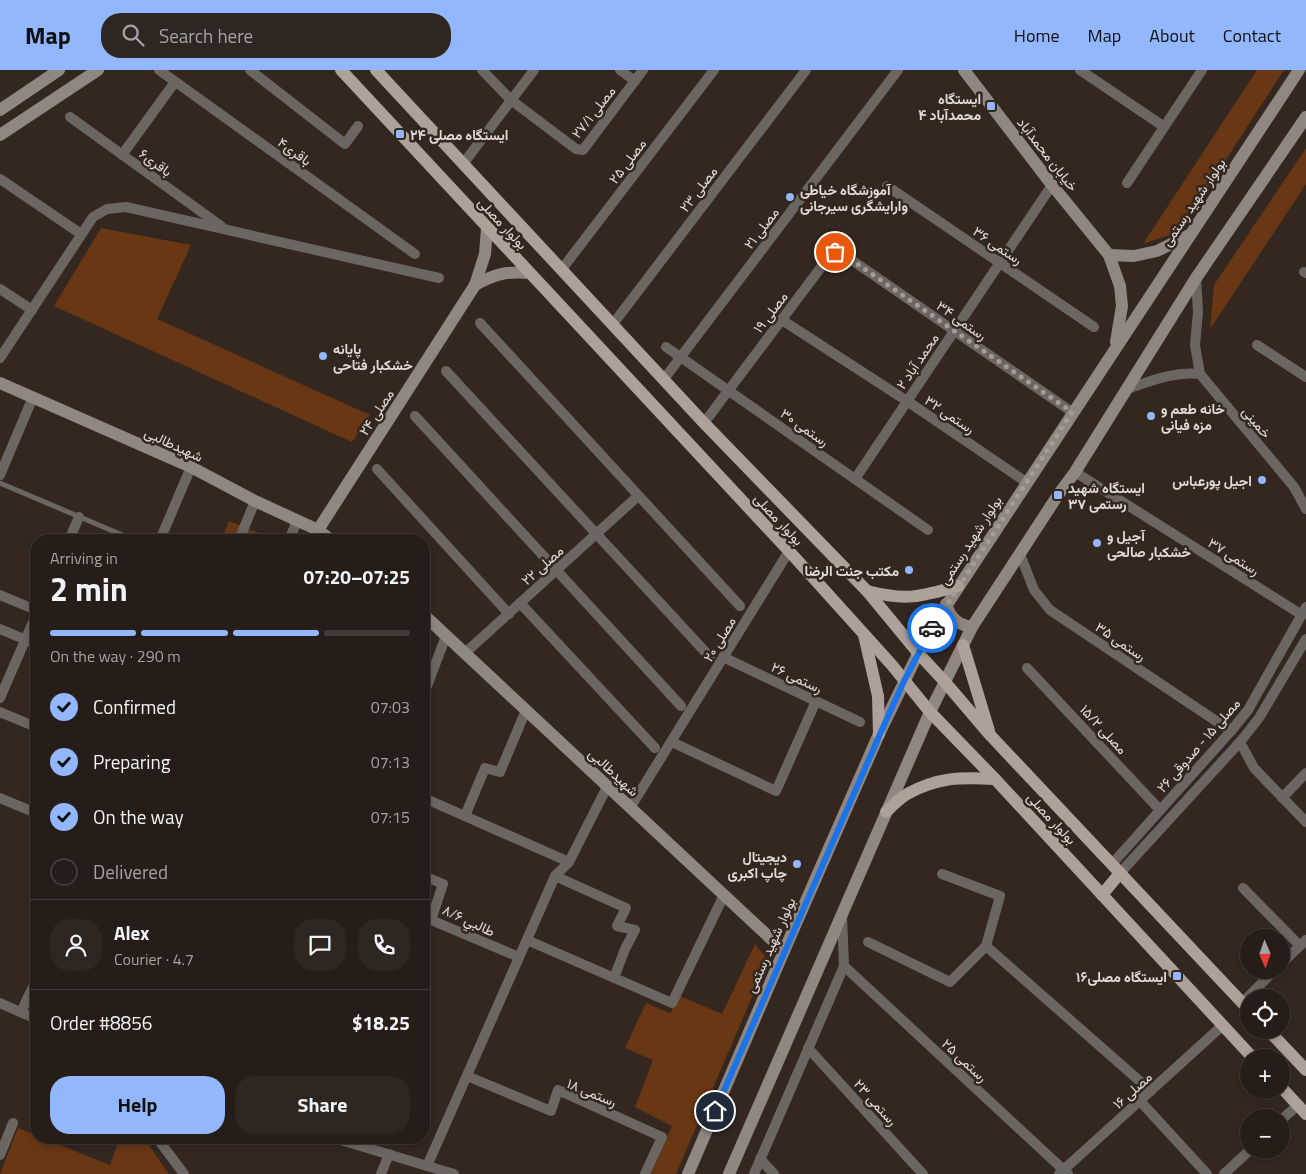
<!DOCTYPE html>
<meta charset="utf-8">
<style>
:root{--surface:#261d18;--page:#2e2621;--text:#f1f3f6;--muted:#a4a2a2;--line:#423b37;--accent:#92b7fd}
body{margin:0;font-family:"Titillium Web",Vazirmatn,sans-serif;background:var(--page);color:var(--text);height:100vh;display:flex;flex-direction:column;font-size:19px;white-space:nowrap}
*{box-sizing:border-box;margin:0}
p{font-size:16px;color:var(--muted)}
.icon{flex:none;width:28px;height:28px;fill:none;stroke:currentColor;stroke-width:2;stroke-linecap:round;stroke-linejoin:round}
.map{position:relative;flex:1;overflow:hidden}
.side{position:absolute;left:30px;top:464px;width:400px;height:610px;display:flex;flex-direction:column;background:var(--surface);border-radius:20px;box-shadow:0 2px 8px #0003,0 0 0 1px var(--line)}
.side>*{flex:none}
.needle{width:32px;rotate:178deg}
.fabs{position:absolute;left:1240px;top:859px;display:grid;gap:10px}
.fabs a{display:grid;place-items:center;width:50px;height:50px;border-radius:50%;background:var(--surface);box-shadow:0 2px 8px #0003,0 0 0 1px var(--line);font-size:25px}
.pin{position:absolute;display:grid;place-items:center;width:42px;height:42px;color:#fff;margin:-21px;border:2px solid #fff;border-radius:50%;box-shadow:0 1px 5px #0007}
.courier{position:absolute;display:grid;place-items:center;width:50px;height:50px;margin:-25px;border:4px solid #1a73e8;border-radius:50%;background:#fff;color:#222;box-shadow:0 1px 6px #0007}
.head em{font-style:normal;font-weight:700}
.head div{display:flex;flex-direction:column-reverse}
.head{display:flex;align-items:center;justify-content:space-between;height:85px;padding:0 20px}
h1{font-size:32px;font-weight:700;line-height:38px}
.bar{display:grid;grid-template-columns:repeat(4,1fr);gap:8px 5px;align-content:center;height:60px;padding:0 20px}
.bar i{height:6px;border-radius:4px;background:var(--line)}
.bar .current{background:var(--accent)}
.bar p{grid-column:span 4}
.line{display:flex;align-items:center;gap:12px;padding:0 20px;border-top:1px solid var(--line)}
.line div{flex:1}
.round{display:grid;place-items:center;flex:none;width:52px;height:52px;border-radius:20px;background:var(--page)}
ol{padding:0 20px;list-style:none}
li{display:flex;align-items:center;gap:15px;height:55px}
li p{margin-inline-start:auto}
li .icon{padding:5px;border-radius:50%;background:var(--accent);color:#111;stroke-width:4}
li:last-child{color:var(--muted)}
li i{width:28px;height:28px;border:2px solid var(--line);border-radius:50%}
.button{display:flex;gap:10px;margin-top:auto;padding:10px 20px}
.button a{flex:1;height:58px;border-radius:20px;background:var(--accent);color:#111;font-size:20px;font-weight:700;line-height:58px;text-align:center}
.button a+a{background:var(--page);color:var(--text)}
header{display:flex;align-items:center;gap:30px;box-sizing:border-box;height:70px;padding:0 25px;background:var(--accent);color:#111}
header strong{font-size:24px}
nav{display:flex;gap:28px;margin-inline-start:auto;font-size:18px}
.search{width:350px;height:45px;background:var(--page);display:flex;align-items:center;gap:12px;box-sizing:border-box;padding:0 18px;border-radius:20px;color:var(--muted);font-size:19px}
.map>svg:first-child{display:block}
.green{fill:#693714}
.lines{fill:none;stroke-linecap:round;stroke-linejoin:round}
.lane{stroke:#6c6662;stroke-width:5}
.street{stroke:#6c6662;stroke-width:10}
.secondary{stroke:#918781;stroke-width:12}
.primary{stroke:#aea199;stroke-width:12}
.done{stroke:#a59c96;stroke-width:5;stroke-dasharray:0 9}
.route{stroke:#1a73e8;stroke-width:6}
.poi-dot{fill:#92b7fd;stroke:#332720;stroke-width:2}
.labels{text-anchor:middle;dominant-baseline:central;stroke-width:5;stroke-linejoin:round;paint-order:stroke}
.poi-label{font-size:14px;font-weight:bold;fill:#e3dbd6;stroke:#332720;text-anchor:start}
.street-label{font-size:14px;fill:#e3dbd6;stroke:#332720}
</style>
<header>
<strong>Map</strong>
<div class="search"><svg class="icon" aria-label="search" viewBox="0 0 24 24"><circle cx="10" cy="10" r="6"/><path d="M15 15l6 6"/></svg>Search here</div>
<nav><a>Home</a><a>Map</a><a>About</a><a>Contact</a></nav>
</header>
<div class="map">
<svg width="1306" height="1104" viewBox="0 0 1306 1104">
<rect width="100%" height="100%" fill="#332720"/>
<g class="green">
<path d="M 1257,0 L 1284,0 L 1179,162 L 1143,174 Z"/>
<path d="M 1306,78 L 1306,114 L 1210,259 L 1214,215 Z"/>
<path d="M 101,158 L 191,175 L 157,249 L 370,345 L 352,372 L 54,236 Z"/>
<path d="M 229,451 L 276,470 L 221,470 Z"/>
<path d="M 755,874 L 768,890 L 676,1104 L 651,1104 L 672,1056 L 635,1037 L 653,990 L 625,978 L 646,933 L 670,943 L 680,926 L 722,944 Z"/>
<path d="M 18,1058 L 36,1065 L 36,1068 L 42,1068 L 110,1095 L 120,1068 L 144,1068 L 169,1104 L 0,1104 Z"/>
</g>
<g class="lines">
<path class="lane" d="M 0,413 L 134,470"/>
<g class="street">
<path d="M 159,0 L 415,184"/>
<path d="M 250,0 L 345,74 L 358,56"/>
<path d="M 482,0 L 511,30 L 576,79 L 583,80 L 643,0"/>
<path d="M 620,0 L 635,11"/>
<path d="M 1080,0 L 1163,56"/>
<path d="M 70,47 L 221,156"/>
<path d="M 122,85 L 175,12"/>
<path d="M 463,94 L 534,0"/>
<path d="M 0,109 L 81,164"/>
<path d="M 1127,113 L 1202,0"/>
<path d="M 887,116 L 1094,257"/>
<path d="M 562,199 L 714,0"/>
<path d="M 1304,202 L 1306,203"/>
<path d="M 0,219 L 32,240"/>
<path d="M 782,250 L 907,331 L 1026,412"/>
<path d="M 480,253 L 740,536"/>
<path d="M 613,254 L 806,0"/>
<path d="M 1257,275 L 1306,307"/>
<path d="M 666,277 L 928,460"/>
<path d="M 0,288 L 93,147 L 107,139 L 126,137 L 439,208"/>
<path d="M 446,301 L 710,587"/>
<path d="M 1200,304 L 1294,417 L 1306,439"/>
<path d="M 664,309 L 898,0"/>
<path d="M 1127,319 C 1151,311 1174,301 1200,304 L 1195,275 L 1198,242 L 1196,208"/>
<path d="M 415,346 L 681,636"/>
<path d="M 704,353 L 831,184 L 840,182 L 1072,342"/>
<path d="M 377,399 L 509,544"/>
<path d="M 1075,402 L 1302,545"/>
<path d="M 0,405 L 33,327"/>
<path d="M 855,409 L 1052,115"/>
<path d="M 69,470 L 79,447"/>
<path d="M 160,470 L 191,397"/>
<path d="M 239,470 L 255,431"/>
<path d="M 289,470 L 297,451"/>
<path d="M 1020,484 L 1034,520 L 1050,540 L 1231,661"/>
<path d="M 0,525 L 36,540"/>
<path d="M 520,533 L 655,678"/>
<path d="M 0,559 L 36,574"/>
<path d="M 465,583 L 638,426"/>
<path d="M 723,587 L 860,652"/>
<path d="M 1027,598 L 1160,740"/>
<path d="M 424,624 L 446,566"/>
<path d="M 0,628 L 36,545"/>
<path d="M 0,642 L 36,657"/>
<path d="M 672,672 L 776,721 L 816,631"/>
<path d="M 1240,672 L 1254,698 L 1306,752"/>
<path d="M 0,728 L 36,743"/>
<path d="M 424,728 L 569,792"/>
<path d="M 1282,728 L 1306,703"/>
<path d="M 630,738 L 789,481"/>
<path d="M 465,746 L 485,698 L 500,702 L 526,640"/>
<path d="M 1112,794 L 1231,661 L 1248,640 L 1306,537"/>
<path d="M 1120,803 L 1240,672 L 1259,648 L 1306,569"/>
<path d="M 424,806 L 443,814 L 431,850 L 519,887"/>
<path d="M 555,806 L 626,838 L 617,856 L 635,860 L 625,879 L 614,908"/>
<path d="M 1243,818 L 1300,876"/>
<path d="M 527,870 L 672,933 L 724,825"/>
<path d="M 868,872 L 950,912 L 986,876 L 1000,826 L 942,804"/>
<path d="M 986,876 L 1151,1021"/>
<path d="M 1281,894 L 1306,870"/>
<path d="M 844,896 L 1068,1104"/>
<path d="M 0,933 L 36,949"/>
<path d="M 1242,933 L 1275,900"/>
<path d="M 21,942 L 36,910"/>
<path d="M 808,978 L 923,1104"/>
<path d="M 467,1006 L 551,1041 L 558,1020 L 662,1067 L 645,1104"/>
<path d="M 1140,1031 L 1207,1104"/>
<path d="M 1281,1050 L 1298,1035"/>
<path d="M 157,1068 L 184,1104"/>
<path d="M 334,1068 L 454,1104"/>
<path d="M 0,1085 L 13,1053"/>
<path d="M 760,1089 L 774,1104"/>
<path d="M 427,1096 L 555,806 L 569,792 L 607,717"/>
<path d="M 381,1104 L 389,1084"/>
<path d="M 754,1104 L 844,896 L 842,846"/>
<path d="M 1059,1104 L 1223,955"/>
<path d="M 1224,1104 L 1250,1080"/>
</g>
<g class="secondary">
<path d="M 964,0 L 1052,115 L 1109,185 L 1120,216 L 1122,236 L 1116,272"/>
<path d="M 0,40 L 59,0"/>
<path d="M 0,65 L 98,0"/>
<path d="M 1109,185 L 1134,186 L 1157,181 L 1189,165"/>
<path d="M 475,215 C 495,204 506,201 529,203"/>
<path d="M 0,313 L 191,397 L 255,431 L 318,460 L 331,470"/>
<path d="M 318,460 L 475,215 L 485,184 L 487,158"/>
<path d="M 946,534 C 950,548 958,555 972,557"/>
<path d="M 424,545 L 784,881"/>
<path d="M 688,1104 L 784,881 L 879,664 L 927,565 L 1299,0"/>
<path d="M 729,1104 L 930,642 L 972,557 L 1058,425 L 1075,402 L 1196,208 L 1306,47"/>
</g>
<g class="primary">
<path d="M 341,0 L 789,481 L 891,594 L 930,642 L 995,709 L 1253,988"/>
<path d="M 376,0 L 704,353 L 867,521 L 919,584 L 944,611 L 991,666 L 1249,940"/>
<path d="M 867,521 C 906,531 920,527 958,516"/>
<path d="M 864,565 L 878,626 L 879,664"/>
<path d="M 963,575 L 989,661"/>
<path d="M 886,742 C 892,736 899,729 907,724 C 938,707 961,707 995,709"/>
<path d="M 1102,825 L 1120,803"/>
<path d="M 1268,960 L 1306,1000"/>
<path d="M 1281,1017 L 1306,1044"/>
</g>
</g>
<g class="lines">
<path class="done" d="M 835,182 L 840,182 L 1072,342 L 932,558"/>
<path class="route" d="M 715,1041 L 880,664 L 904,611 L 932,558"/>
</g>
<g class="poi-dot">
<rect x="986" y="31" width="10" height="10" rx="2.5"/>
<rect x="395" y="59" width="10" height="10" rx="2.5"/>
<circle cx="790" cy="127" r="5"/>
<circle cx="323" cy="286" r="5"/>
<circle cx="1151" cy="346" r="5"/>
<circle cx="1262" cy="410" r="5"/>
<rect x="1053" y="420" width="10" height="10" rx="2.5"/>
<circle cx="1097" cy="473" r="5"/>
<circle cx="909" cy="500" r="5"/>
<circle cx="797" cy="794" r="5"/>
<rect x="1172" y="901" width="10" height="10" rx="2.5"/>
</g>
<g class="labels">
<g class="poi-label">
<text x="981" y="28" text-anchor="end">ایستگاه<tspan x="981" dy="16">محمدآباد ۴</tspan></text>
<text x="410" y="64">ایستگاه مصلی ۲۴</text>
<text x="800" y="119">آموزشگاه خیاطی<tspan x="800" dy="16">وارایشگری سیرجانی</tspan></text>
<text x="333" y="278">پایانه<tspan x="333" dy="16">خشکبار فتاحی</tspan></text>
<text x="1161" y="338">خانه طعم و<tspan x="1161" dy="16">مزه فیانی</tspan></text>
<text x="1252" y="410" text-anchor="end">اجیل پورعباس</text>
<text x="1068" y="417">ایستگاه شهید<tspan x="1068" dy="16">رستمی ۳۷</tspan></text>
<text x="1107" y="465">آجیل و<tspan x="1107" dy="16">خشکبار صالحی</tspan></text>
<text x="899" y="500" text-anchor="end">مكتب جنت الرضا</text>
<text x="787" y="786" text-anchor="end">دیجیتال<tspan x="787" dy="16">چاپ اکبری</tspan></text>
<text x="1167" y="906" text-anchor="end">ایستگاه مصلی۱۶</text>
</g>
<g class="street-label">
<text transform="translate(593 42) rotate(-52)">مصلی ۲۷/۱</text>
<text transform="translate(295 81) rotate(36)">باقری۴</text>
<text transform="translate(1048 84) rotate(52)">خیابان محمدآباد</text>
<text transform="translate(627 91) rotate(-53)">مصلی ۲۵</text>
<text transform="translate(156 92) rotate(36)">باقری۶</text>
<text transform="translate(698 119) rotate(-53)">مصلی ۲۳</text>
<text transform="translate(1193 132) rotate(-56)">بولوار شهید رستمی</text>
<text transform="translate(503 153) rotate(47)">بولوار مصلی</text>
<text transform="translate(761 158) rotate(-53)">مصلی ۲۱</text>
<text transform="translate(998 175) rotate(34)">رستمی ۳۶</text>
<text transform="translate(770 242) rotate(-53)">مصلی ۱۹</text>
<text transform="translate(962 250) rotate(35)">رستمی ۳۴</text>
<text transform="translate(917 291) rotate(-56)">محمد آباد ۲</text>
<text transform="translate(376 342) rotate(-57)">مصلی ۲۴</text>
<text transform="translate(950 344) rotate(34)">رستمی ۳۲</text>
<text transform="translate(1257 352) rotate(50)">خمینی</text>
<text transform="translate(805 357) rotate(35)">رستمی ۳۰</text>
<text transform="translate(174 374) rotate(25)">شهیدطالبی</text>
<text transform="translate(779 449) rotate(47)">بولوار مصلی</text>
<text transform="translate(970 470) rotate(-57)">بولوار شهید رستمی</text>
<text transform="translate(1234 486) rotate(32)">رستمی ۳۷</text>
<text transform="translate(542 495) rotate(-42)">مصلی ۲۲</text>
<text transform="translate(719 569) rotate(-59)">مصلی ۲۰</text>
<text transform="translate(1121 571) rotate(34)">رستمی ۳۵</text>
<text transform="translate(797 607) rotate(25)">رستمی ۲۶</text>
<text transform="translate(1104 659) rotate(47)">مصلی ۱۵/۲</text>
<text transform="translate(1198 675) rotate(-49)">مصلی ۱۵ - صدوقی ۲۶</text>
<text transform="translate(614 702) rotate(43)">شهیدطالبی</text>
<text transform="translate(1052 748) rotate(47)">بولوار مصلی</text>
<text transform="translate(469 850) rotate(25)">طالبي ۸/۶</text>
<text transform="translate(770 875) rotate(-66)">بولوار شهید رستمی</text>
<text transform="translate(965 990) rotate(43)">رستمی ۲۵</text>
<text transform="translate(1132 1020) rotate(-42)">مصلی ۱۶</text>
<text transform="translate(592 1022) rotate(22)">رستمی ۱۸</text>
<text transform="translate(876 1032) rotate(48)">رستمی ۲۳</text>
</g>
</g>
</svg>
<div class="fabs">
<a><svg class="needle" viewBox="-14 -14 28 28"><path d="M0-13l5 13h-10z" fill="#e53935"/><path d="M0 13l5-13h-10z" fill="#a4a2a2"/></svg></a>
<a><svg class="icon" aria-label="locate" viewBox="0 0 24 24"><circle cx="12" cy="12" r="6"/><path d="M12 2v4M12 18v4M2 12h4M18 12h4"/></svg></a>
<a>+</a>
<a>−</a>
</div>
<div class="pin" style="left:835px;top:182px;background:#ea580c"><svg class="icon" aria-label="bag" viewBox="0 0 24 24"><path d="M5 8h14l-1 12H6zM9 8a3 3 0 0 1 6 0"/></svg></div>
<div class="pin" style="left:715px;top:1041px;background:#1f2937"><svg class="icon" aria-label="home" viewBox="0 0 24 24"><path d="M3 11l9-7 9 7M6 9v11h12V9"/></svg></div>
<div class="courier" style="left:932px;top:558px"><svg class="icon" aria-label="car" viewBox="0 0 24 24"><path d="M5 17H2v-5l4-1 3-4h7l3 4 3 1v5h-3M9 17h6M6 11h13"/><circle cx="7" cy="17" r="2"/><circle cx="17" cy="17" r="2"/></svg></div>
<section class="side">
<div class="head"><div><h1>2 min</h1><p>Arriving in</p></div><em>07:20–07:25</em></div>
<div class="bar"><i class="current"></i><i class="current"></i><i class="current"></i><i></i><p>On the way · 290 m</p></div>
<ol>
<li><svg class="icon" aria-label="check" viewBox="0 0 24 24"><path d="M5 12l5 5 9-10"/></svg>Confirmed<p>07:03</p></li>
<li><svg class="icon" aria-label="check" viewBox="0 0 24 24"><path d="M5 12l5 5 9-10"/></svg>Preparing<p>07:13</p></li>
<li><svg class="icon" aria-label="check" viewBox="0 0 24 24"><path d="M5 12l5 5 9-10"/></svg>On the way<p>07:15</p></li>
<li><i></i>Delivered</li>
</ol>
<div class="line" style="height:90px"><a class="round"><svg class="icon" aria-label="person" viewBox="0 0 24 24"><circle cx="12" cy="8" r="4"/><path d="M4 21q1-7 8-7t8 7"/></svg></a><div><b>Alex</b><p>Courier · 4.7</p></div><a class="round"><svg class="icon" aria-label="chat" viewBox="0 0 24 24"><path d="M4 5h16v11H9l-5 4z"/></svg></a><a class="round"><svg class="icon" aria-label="phone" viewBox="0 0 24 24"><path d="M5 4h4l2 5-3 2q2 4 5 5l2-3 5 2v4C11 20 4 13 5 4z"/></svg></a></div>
<div class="line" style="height:65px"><div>Order #8856</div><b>$18.25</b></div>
<div class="button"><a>Help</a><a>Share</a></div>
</section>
</div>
